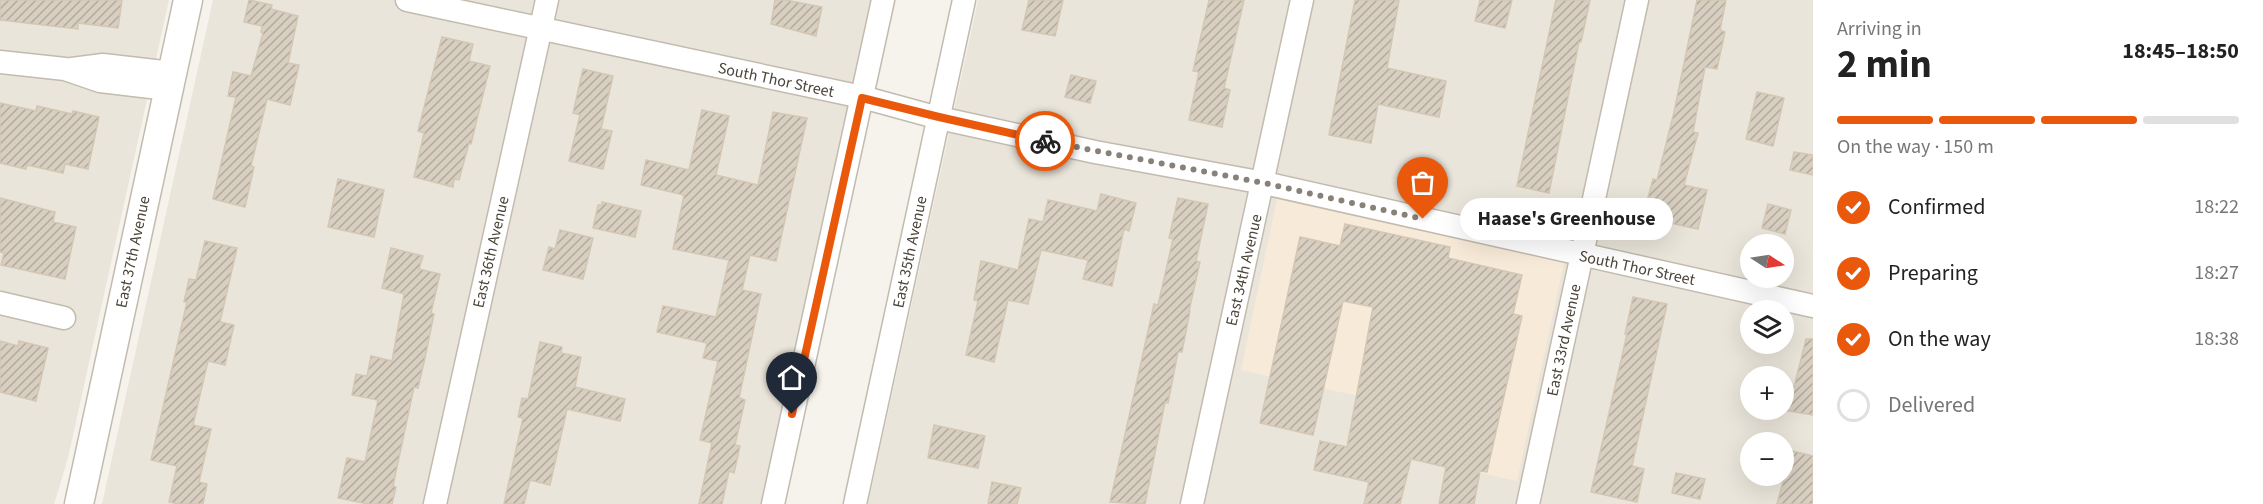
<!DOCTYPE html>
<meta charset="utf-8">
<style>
:root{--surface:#fff;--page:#f2f2f2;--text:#222;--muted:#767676;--line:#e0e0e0;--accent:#ea580c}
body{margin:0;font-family:"Source Sans 3",sans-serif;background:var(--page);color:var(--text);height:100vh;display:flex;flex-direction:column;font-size:22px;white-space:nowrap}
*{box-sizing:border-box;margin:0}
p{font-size:20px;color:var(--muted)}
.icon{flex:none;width:33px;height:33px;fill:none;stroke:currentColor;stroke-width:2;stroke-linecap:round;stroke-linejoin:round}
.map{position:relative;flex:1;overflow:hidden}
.details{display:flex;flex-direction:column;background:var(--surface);width:450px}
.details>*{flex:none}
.needle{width:39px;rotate:102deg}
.controls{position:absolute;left:1740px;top:234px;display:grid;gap:12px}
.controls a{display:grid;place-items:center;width:54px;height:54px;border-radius:50%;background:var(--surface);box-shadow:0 6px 24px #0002;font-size:30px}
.pin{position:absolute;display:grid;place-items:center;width:51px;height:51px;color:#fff;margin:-62px -26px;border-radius:50% 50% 50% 0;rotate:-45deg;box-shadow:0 0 6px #0007}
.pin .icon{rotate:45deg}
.courier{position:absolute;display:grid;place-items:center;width:60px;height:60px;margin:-30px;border:4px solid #ea580c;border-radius:50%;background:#fff;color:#222;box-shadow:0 2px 8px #0007}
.bubble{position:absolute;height:42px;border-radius:21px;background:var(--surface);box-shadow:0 6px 24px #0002;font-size:20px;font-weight:700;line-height:42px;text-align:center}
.summary em{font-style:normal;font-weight:700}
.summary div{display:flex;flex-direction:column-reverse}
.summary{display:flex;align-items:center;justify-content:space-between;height:102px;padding:0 24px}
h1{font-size:39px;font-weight:700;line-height:45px}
.bar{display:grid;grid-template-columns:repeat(4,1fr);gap:9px 6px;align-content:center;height:72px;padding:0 24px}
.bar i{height:8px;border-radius:4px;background:var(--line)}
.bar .selected{background:var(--accent)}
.bar p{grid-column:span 4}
ol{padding:0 24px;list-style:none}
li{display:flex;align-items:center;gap:18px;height:66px}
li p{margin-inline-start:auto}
li .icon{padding:6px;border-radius:50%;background:var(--accent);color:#fff;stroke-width:4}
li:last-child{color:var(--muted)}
li i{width:33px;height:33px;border:3px solid var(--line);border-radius:50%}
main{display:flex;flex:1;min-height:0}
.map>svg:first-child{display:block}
.residential{fill:#eae5da;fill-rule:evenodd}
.commercial{fill:#f7ead8}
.building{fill:url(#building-hatch);stroke:#d3c7b4;stroke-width:1.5}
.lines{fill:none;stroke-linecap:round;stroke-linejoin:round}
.minor-casing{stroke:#c2bbae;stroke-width:25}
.tertiary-casing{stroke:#c2bbae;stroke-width:31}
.minor{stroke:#fff;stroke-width:22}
.tertiary{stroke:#fff;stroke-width:28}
.done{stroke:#878178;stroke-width:6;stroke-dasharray:0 10.8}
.route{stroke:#ea580c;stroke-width:8}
.labels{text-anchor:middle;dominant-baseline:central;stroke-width:5;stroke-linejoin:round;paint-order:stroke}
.street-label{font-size:16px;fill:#4b4439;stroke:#fff}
</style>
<main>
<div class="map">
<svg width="1813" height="504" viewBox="0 0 1813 504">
<defs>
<pattern id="building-hatch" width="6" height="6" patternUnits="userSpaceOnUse" patternTransform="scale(1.5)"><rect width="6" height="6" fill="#d8cfc1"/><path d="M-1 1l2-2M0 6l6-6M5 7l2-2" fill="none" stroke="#b1aa9e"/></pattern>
</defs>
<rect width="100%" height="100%" fill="#f6f3ec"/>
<g class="residential">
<path d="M 0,0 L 169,0 L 68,458 L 54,504 L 0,504 Z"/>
<path d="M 213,0 L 872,0 L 763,504 L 102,504 Z"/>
<path d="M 978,0 L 1813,0 L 1813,504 L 868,504 ZM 1750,244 L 1784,244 L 1784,278 L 1750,278 ZM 1750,310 L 1784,310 L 1784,344 L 1750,344 ZM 1750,376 L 1784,376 L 1784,410 L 1750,410 ZM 1750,442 L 1784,442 L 1784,476 L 1750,476 Z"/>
</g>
<path class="commercial" d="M 1277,199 L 1564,263 L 1517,481 L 1375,450 L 1385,402 L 1241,370 Z"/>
<g class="building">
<path d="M 0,0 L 122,0 L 118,28 L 78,23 L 78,29 L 0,20 Z"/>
<path d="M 249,0 L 272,5 L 271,9 L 298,16 L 288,63 L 299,65 L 290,105 L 267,99 L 251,166 L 254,167 L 245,207 L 213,199 L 236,97 L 228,96 L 233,72 L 251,76 L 263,33 L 261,32 L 262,26 L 244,22 Z"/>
<path d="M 775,0 L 786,0 L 822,7 L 816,36 L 771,24 Z"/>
<path d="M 1029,0 L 1063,0 L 1055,36 L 1022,30 Z"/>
<path d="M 1209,0 L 1244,0 L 1224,88 L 1230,90 L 1222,127 L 1189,120 L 1199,72 L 1193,71 Z"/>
<path d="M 1355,0 L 1399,0 L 1387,68 L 1446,81 L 1439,117 L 1378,104 L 1371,143 L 1329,135 Z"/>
<path d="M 1480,0 L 1512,0 L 1505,28 L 1475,21 Z"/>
<path d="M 1556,0 L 1590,0 L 1581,42 L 1579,42 L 1549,193 L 1517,186 Z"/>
<path d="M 1697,0 L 1726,0 L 1720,30 L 1725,32 L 1717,69 L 1705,67 L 1693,132 L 1698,133 L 1684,185 L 1707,190 L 1698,229 L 1651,219 L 1653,207 L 1646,205 L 1653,179 L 1657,180 L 1674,112 Z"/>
<path d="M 442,37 L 473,44 L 469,61 L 490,66 L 471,144 L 469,143 L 459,180 L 454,179 L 453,187 L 414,177 L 424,133 L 418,131 Z"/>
<path d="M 583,69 L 613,76 L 601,129 L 612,131 L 603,169 L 569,161 L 580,115 L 573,113 Z"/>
<path d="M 1071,75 L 1096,81 L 1090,103 L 1065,97 Z"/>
<path d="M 1757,92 L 1784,98 L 1773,146 L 1746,139 Z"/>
<path d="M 0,103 L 36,111 L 37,106 L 72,114 L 73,111 L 99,117 L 88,169 L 65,164 L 63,173 L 27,165 L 26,169 L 0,163 Z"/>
<path d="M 702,110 L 729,116 L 716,175 L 758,185 L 773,112 L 807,118 L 776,261 L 750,255 L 742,290 L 761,294 L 739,398 L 745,400 L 735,445 L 740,446 L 734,473 L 729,471 L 722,504 L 699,504 L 712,443 L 700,440 L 718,361 L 703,358 L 707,343 L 657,332 L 663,306 L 716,317 L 729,260 L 673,249 L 684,195 L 641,185 L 646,160 L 689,170 Z"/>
<path d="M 1794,152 L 1813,155 L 1813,175 L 1790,170 Z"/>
<path d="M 338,179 L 384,190 L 374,237 L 328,227 Z"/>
<path d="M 1101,194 L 1136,203 L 1129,231 L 1124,229 L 1112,286 L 1083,279 L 1088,260 L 1041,250 L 1028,304 L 1008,300 L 994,362 L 966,355 L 978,301 L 974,300 L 981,261 L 1018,270 L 1029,219 L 1043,222 L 1048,200 L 1097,211 Z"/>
<path d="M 0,198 L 55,212 L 53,222 L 76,227 L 65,279 L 1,265 L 4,253 L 0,252 Z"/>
<path d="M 1178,198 L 1208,204 L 1196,261 L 1200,262 L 1189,311 L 1190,311 L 1182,352 L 1178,352 L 1168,403 L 1165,402 L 1145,504 L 1110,502 L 1154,304 L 1158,305 L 1173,239 L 1169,238 Z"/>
<path d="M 602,202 L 641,211 L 635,237 L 593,228 L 598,205 L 602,205 Z"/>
<path d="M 1768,204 L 1791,210 L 1785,234 L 1762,228 Z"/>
<path d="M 1345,224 L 1450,247 L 1448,258 L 1522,275 L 1513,314 L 1522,316 L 1487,472 L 1480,471 L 1474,504 L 1439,504 L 1446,467 L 1411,459 L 1400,504 L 1364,504 L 1369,482 L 1314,470 L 1320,441 L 1347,447 L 1373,307 L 1343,301 L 1313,435 L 1260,423 L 1300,237 L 1340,246 Z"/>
<path d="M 560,230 L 593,238 L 583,279 L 543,270 L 549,247 L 555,249 Z"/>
<path d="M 205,241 L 237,248 L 220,322 L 234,325 L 225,365 L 208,361 L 193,425 L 211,429 L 199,482 L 207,484 L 203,504 L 179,504 L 169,502 L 177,466 L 151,460 L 187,302 L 184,302 L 189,279 L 196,280 Z"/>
<path d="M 391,248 L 423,256 L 419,269 L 440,274 L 431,313 L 434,314 L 425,358 L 418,388 L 414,387 L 393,486 L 396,487 L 392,504 L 368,504 L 338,498 L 347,458 L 365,462 L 378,400 L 352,395 L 356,374 L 367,376 L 371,356 L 392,361 L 404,294 L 382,288 Z"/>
<path d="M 1633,297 L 1667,304 L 1632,466 L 1644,469 L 1637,502 L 1591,492 L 1627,334 L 1625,334 Z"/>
<path d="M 1806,339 L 1813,339 L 1813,415 L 1784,410 L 1784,385 L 1794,387 Z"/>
<path d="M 0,341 L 18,346 L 19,341 L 48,348 L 36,401 L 0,392 Z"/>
<path d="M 540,342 L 562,347 L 561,353 L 581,357 L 575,387 L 625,399 L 620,421 L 567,409 L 550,485 L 530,480 L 524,504 L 504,504 L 523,418 L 518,417 L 522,398 L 528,399 Z"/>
<path d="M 934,425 L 985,436 L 978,468 L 928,458 Z"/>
<path d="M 1784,449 L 1813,456 L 1813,504 L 1777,504 L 1784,478 Z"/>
<path d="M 1676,473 L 1705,479 L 1700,499 L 1672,493 Z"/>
<path d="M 992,482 L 1021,488 L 1017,504 L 988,504 Z"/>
</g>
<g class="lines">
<g class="minor-casing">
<g id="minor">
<path d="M 407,0 L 862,97 L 939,118 L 1095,152 L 1264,183 L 1813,306"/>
<path d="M 0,62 L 65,69 L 100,81 L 168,89"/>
<path d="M 72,69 L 103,65 L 172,73"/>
<path d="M 0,303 L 64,318"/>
<path d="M 435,504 L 547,0"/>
<path d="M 773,504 L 883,0"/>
<path d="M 855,504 L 964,0"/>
<path d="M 1192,504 L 1302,0"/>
<path d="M 1528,504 L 1637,0"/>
</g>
</g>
<g class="tertiary-casing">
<path id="tertiary" d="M 79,504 L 188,0"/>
</g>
<use href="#minor" class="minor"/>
<use href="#tertiary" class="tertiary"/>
</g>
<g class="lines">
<path class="done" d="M 1045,141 L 1264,183 L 1423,219"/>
<path class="route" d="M 792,414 L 862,98 L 939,117 L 1045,141"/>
</g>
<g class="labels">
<g class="street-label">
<text transform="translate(776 80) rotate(12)">South Thor Street</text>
<text transform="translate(133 252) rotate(-78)">East 37th Avenue</text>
<text transform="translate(491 252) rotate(-77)">East 36th Avenue</text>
<text transform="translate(910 252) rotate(-78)">East 35th Avenue</text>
<text transform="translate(1637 268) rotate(12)">South Thor Street</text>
<text transform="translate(1244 270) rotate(-77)">East 34th Avenue</text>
<text transform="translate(1564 340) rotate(-78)">East 33rd Avenue</text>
</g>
</g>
</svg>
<div class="controls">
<a><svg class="needle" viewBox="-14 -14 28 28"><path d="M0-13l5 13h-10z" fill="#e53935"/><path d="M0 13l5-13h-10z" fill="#767676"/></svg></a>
<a><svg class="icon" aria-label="layers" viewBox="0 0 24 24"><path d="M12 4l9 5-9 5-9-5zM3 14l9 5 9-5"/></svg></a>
<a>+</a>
<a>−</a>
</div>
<div class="pin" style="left:1423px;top:219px;background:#ea580c"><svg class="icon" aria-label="bag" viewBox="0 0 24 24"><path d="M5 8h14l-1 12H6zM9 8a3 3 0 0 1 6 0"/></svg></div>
<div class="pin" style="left:792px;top:414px;background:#1f2937"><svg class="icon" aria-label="home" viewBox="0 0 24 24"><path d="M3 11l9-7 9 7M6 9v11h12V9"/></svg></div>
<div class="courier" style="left:1045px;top:141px"><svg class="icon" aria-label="bike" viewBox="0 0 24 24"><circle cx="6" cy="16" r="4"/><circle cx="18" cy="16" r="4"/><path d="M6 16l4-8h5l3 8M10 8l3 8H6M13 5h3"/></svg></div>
<div class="bubble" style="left:1460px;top:198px;width:213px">Haase's Greenhouse</div>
</div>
<section class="details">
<div class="summary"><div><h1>2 min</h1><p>Arriving in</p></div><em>18:45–18:50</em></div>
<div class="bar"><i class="selected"></i><i class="selected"></i><i class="selected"></i><i></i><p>On the way · 150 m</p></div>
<ol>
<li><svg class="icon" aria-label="check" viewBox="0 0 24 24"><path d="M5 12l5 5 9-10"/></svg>Confirmed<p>18:22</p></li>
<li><svg class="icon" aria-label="check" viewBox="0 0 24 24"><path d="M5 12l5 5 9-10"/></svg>Preparing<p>18:27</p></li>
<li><svg class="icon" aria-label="check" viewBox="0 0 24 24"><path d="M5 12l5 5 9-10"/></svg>On the way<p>18:38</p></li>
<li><i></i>Delivered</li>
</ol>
</section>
</main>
